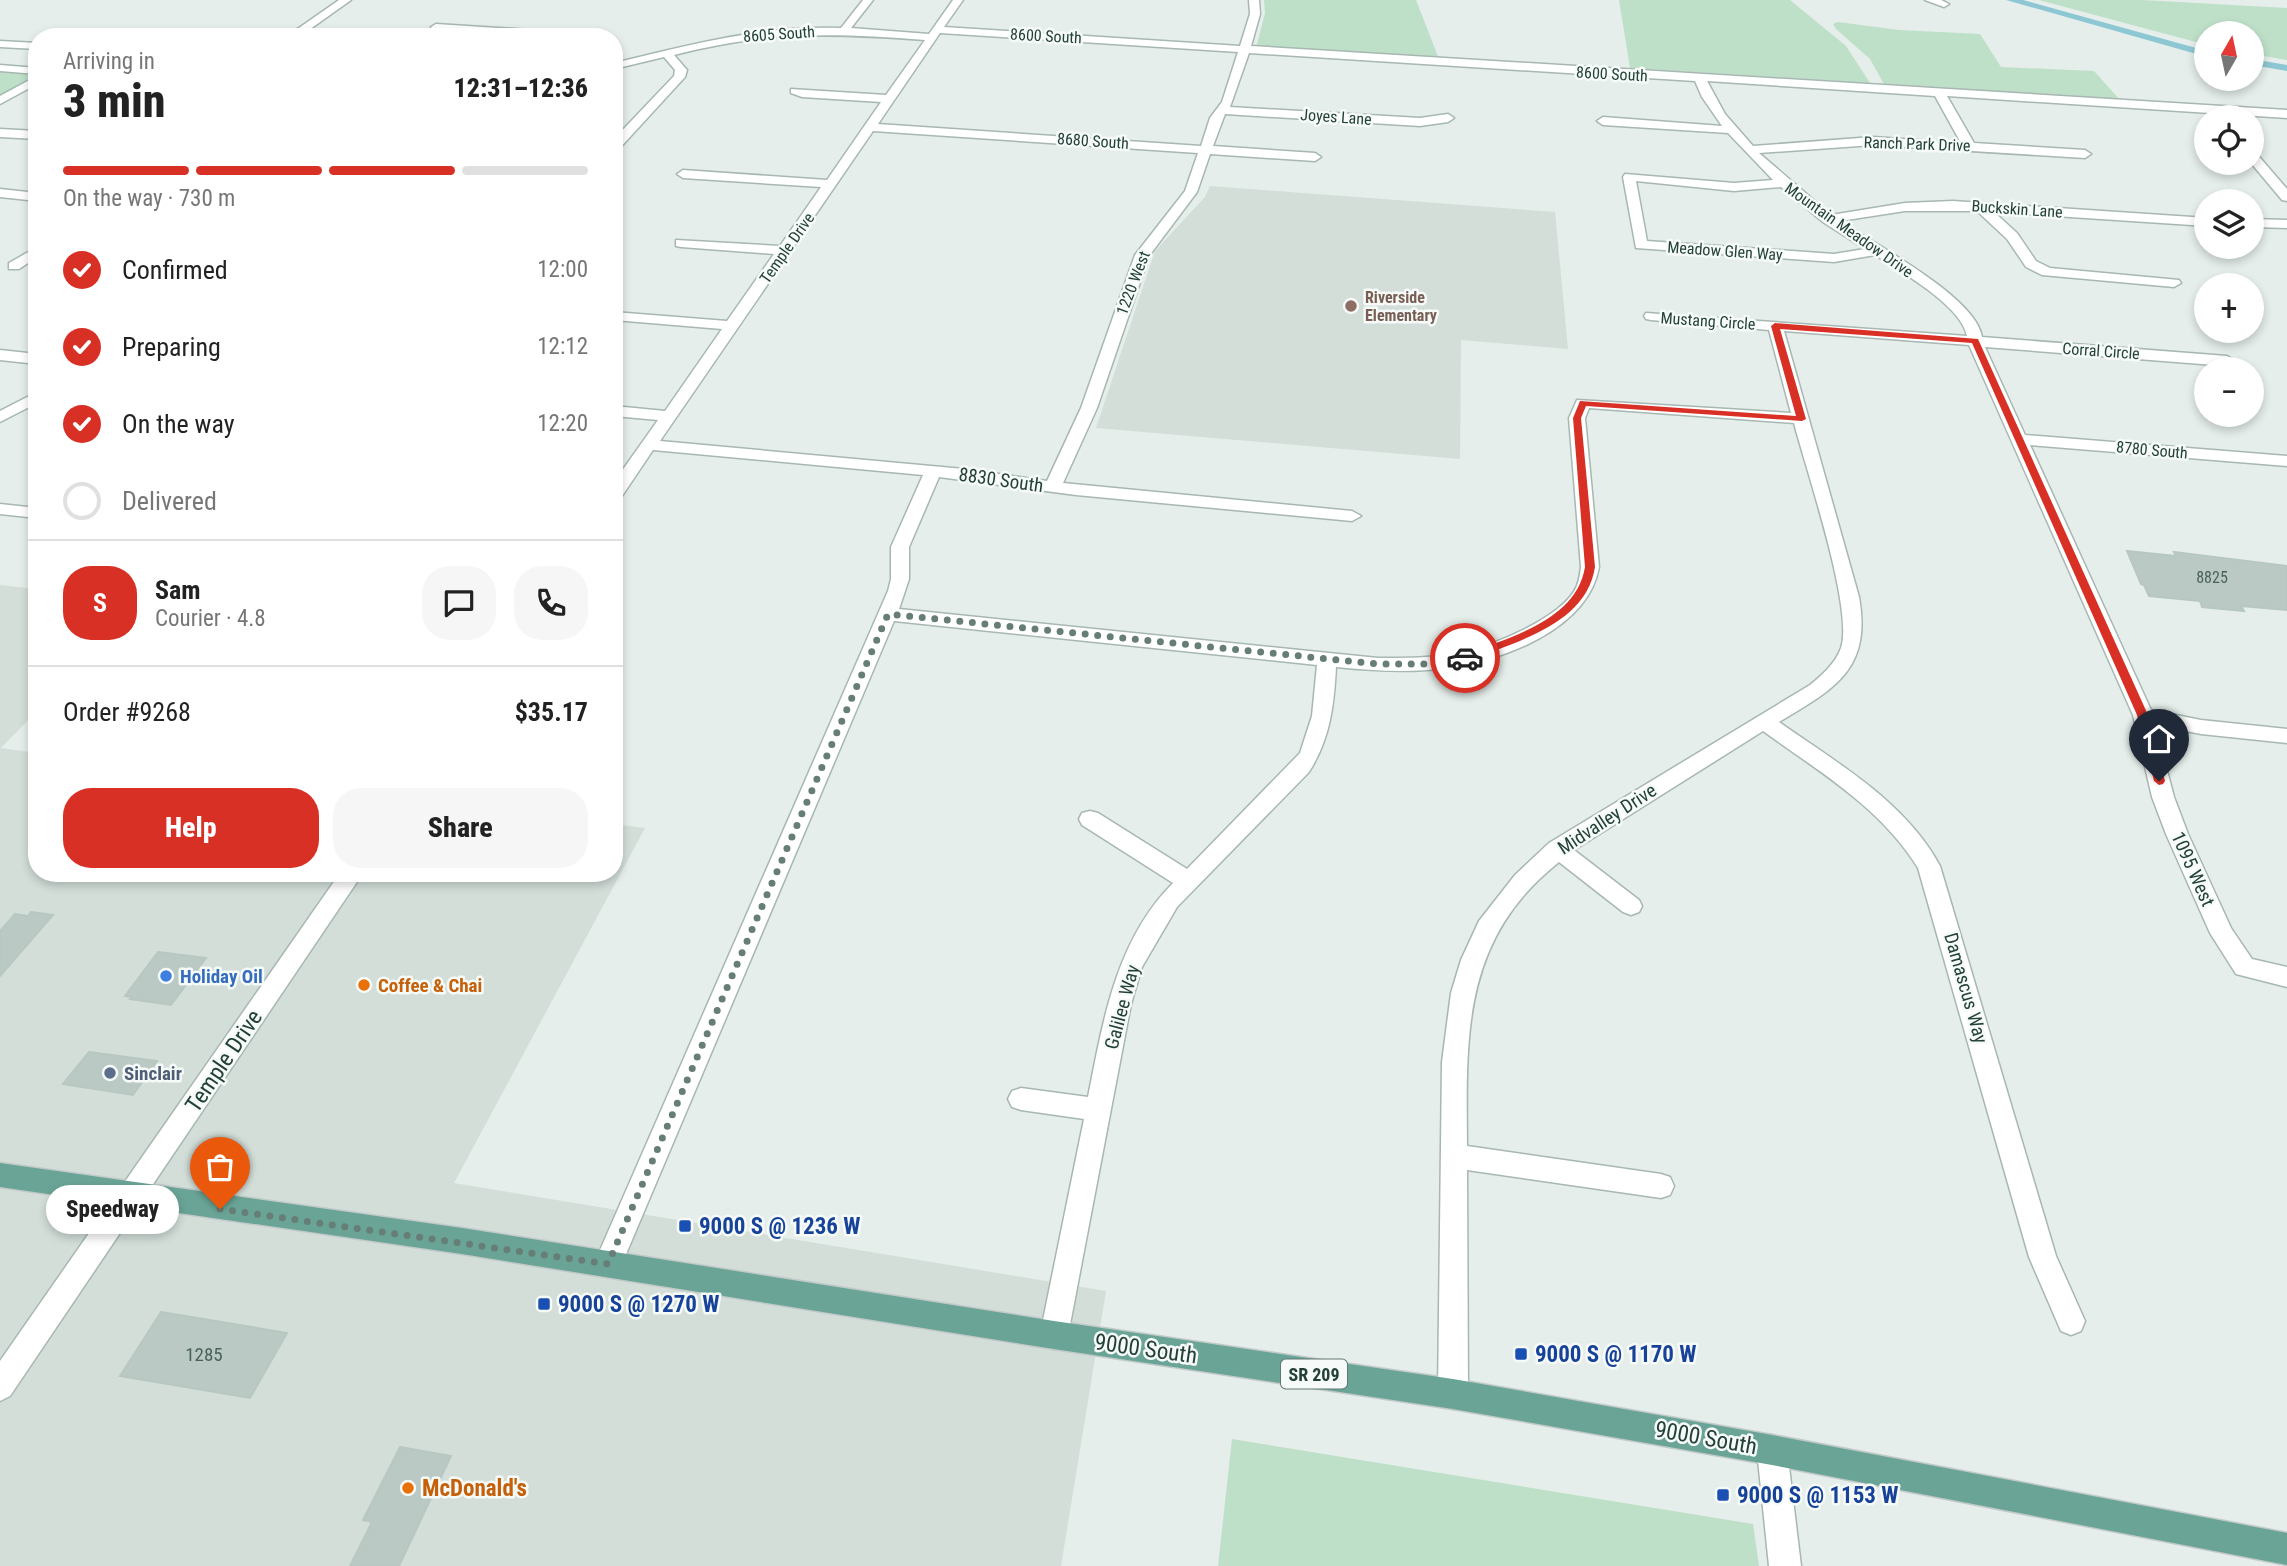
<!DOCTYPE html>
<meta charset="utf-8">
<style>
:root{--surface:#fff;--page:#f6f6f6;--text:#222;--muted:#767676;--line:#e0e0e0;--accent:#d93025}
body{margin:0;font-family:"Roboto Condensed",sans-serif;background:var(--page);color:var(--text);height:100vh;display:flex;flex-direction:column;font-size:26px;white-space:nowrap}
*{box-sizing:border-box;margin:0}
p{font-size:23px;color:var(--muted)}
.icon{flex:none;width:38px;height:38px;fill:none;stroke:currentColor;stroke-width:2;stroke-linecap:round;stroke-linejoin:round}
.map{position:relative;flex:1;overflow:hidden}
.details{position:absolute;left:28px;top:28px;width:595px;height:854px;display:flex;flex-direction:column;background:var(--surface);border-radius:28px;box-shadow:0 4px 10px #0003}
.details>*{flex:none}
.needle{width:46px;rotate:9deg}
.fabs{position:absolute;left:2194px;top:21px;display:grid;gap:14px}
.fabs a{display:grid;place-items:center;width:70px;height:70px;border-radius:50%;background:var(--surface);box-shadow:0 4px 10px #0003;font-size:35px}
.pin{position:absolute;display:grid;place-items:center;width:60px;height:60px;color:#fff;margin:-72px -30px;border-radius:50% 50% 50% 0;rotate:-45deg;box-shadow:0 0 7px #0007}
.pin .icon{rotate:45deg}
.courier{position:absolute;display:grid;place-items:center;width:70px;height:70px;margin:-35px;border:5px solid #d93025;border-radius:50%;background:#fff;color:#222;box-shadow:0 2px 9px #0007}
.bubble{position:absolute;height:49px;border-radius:24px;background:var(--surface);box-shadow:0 4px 10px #0003;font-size:23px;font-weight:800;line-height:49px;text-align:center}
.overview em{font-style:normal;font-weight:800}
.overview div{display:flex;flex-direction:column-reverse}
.overview{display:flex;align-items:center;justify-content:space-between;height:119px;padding:0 35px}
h1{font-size:46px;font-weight:800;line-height:52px}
.bar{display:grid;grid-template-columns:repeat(4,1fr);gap:10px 7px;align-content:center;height:84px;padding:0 35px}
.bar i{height:9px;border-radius:5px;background:var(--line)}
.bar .selected{background:var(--accent)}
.bar p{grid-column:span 4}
.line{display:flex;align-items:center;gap:18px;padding:0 35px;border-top:2px solid var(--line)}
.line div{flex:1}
.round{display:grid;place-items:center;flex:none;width:74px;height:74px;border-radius:28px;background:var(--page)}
ol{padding:0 35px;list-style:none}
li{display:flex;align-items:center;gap:21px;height:77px}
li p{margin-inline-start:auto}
li .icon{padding:7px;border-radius:50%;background:var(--accent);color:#fff;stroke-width:4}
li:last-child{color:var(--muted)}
li i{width:38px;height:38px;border:4px solid var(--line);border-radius:50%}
.primary-button{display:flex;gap:14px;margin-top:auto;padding:14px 35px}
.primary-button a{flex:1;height:80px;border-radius:28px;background:var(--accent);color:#fff;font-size:28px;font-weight:800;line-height:80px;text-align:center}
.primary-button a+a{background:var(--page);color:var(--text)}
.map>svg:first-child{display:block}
.built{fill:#d3ded9}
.green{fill:#bedfc8}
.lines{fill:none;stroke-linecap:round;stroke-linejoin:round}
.canal{fill:#8dc7d3;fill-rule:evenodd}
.building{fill:#bac9c3;stroke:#b7c8c1;stroke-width:2}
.minor-casing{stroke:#a7b7b1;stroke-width:3}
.major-casing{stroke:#c1cac8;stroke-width:3}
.minor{fill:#fff;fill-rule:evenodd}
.major{fill:#69a496;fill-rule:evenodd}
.route{fill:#d93025}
.done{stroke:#677e77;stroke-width:7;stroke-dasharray:0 12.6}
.education-dot{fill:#8d6e63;stroke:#f6faf8;stroke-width:2.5}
.shop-dot{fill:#3f7fe0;stroke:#f6faf8;stroke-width:2.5}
.food-dot{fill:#e8710a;stroke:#f6faf8;stroke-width:2.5}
.service-dot{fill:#5c6f8a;stroke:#f6faf8;stroke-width:2.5}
.transit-dot{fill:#1a4fb4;stroke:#f6faf8;stroke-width:2.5}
.labels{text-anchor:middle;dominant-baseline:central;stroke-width:5;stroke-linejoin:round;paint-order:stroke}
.far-street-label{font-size:16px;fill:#234139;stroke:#f6faf8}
.far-education-label{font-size:16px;font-weight:bold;fill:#785e54;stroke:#f6faf8;text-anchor:start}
.number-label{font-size:16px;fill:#49635c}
.shield{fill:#f6faf8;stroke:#627872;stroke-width:2}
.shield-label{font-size:18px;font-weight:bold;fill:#234139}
.street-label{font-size:19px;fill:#234139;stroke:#f6faf8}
.shop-label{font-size:19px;font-weight:bold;fill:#366cbe;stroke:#f6faf8;text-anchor:start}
.food-label{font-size:19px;font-weight:bold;fill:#c56008;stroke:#f6faf8;text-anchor:start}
.service-label{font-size:19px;font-weight:bold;fill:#4e5e75;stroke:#f6faf8;text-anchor:start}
.near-number-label{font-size:19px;fill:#49635c}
.near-street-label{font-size:23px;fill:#234139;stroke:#f6faf8}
.near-transit-label{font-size:23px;font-weight:bold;fill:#164399;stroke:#f6faf8;text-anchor:start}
.near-food-label{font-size:23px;font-weight:bold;fill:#c56008;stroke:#f6faf8;text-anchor:start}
</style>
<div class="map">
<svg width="2287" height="1566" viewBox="0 0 2287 1566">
<rect width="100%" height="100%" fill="#e5eeea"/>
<g class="built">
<path d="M 1210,186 L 1555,212 L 1568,349 L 1461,340 L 1460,459 L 1096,428 L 1155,251 L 1205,197 Z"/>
<path d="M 0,585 L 37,589 L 37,711 L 1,748 L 37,753 L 37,873 L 614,873 L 614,824 L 645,828 L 454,1183 L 1106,1291 L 1061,1566 L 0,1566 Z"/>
</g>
<g class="green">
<path d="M 1264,0 L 1416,0 L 1439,59 L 1256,48 L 1265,13 Z"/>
<path d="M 1619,0 L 1790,0 L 1846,46 L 1870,83 L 1630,68 Z"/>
<path d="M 2039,0 L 2142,0 L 2287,8 L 2287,60 L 2252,54 L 2252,33 L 2207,33 L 2207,45 Z"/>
<path d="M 1838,22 L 1899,30 L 1980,34 L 2001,67 L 2094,71 L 2120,100 L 1885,86 L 1870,59 L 1836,29 L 1833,24 Z"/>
<path d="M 0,70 L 37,73 L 37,74 L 0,97 Z"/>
<path d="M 1232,1439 L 1753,1524 L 1759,1566 L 1218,1566 Z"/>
</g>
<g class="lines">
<g class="canal">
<path d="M 2006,0 L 2023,0 L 2207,51 L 2207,57 Z"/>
<path d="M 2252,59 L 2287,65 L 2287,71 L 2252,65 Z"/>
</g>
</g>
<g class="building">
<path d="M 2127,551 L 2176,556 L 2174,552 L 2287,566 L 2287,610 L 2241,606 L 2244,611 L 2202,607 L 2200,601 L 2149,596 L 2144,585 L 2141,584 Z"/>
<path d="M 31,912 L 53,915 L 0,976 L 0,931 L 15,914 L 28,916 Z"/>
<path d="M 158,952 L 206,958 L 171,1005 L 130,999 L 132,997 L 125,996 Z"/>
<path d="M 89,1052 L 157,1061 L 133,1095 L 63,1084 Z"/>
<path d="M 161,1312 L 287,1333 L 250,1398 L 120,1376 Z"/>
<path d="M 400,1447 L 451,1456 L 399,1566 L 350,1566 L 372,1522 L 363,1520 Z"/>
</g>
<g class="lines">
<g class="minor-casing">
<g id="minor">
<path d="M 339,0 L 351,0 L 299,37 L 286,37 Z"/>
<path d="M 863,0 L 873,0 L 851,28 L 929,34 L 953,0 L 963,0 L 944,27 L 1240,46 L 1250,14 L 1249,0 L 1259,0 L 1260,14 L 1251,46 L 2287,110 L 2287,118 L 1947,96 L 1974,143 L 2085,150 L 2091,154 L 2085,158 L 1873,145 L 1759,153 L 1831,215 L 1905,203 L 1953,201 L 2207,218 L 2207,226 L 1994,212 L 2017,233 L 2036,261 L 2050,268 L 2179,280 L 2181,283 L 2174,287 L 2042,275 L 2026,267 L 2007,239 L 1977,211 L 1905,211 L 1840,221 C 1874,244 1976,297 1982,337 L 2227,356 L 2235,361 L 2227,366 L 1985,347 L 2025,435 L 2287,456 L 2287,466 L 2030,445 L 2151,710 L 2201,720 L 2287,729 L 2287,743 L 2201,734 L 2155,725 L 2174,797 L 2188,834 L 2231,928 L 2252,959 L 2287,967 L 2287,987 L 2236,974 L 2210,933 L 2166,834 L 2152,797 L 2133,715 L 1969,345 L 1784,331 L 1859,597 C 1872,670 1834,689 1779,722 C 1837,763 1905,801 1940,866 L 2056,1256 L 2085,1321 L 2081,1331 L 2071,1335 L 2061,1331 L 2029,1257 L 1918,868 C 1881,808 1820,772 1763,731 L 1574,850 L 1639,900 L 1642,906 L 1639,912 L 1631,915 L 1623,912 L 1559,862 C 1462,939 1466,1034 1467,1146 L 1661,1174 L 1670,1177 L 1674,1186 L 1670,1195 L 1661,1198 L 1467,1170 L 1468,1394 L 1463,1404 L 1453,1409 L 1443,1404 L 1438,1394 L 1442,1062 L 1451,993 L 1461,960 L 1479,921 L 1515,875 L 1549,843 L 1810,685 C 1822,675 1835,664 1841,648 C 1854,610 1806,469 1794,423 L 1589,408 L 1585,418 L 1599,567 C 1588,629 1504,660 1448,668 C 1411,673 1374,671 1336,667 C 1334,706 1330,739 1309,772 L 1177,907 L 1142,967 L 1131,1004 L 1068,1335 L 1064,1345 L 1054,1349 L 1044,1345 L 1040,1335 L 1084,1119 L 1021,1110 L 1012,1107 L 1008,1099 L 1012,1091 L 1021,1088 L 1088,1097 C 1103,1021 1116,940 1173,883 L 1082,825 L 1079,819 L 1082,813 L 1090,811 L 1098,813 L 1187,869 L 1300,753 L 1312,716 L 1317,665 L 894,621 L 618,1273 L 608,1277 L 598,1273 L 594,1264 L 888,591 L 891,579 L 891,547 L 923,475 L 653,450 L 620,499 L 614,500 L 614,482 L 658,420 L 614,416 L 614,406 L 665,411 L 722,329 L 614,320 L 614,312 L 727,321 L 774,254 L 681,247 L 676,246 L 676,240 L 780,246 L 821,187 L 683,178 L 677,174 L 683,170 L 827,180 L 881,102 L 802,97 L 791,93 L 791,89 L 886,95 L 925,40 C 832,33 766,31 674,55 L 687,70 L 685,77 L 618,150 L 614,151 L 614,139 L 674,76 L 675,70 L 664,57 L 614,69 L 614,63 C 690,45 762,25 841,28 ZM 940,33 L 1238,52 L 1222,102 L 1210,118 L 1201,146 L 878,124 ZM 1249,53 L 1695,81 L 1702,97 L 1722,126 L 1603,117 L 1597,121 L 1603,125 L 1728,133 L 1773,180 L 1734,183 L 1625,174 L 1623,177 L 1636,248 L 1834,262 L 1875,255 C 1900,271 1962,306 1967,336 L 1646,313 L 1644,316 L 1646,319 L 1651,320 L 1769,330 L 1791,413 L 1577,400 L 1569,418 L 1581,567 C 1580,574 1579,582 1576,588 C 1560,619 1492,646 1459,653 C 1433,658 1405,658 1378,658 L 899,609 L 909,579 L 909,547 L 939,477 L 1076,495 L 1352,521 L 1361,516 L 1352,511 L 1063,483 L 1097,408 L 1149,256 L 1197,192 L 1210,154 L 1315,161 L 1321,157 L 1315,153 L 1213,146 L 1225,114 L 1420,126 L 1448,122 L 1454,118 L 1448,114 L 1420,118 L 1230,107 ZM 1707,81 L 1935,96 L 1961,143 L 1873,137 L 1753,146 L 1725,114 ZM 873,131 L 1198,153 L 1185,191 L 1135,255 L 1081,408 L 1047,481 L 964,469 L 660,441 ZM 1636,181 L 1734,191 L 1781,187 L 1823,222 L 1865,249 L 1834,254 L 1647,241 Z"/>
<path d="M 1925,0 L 1941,0 L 1949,4 L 1944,7 Z"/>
<path d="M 436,24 L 594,34 L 599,37 L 539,37 L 432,29 L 431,27 Z"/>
<path d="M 0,41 L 37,43 L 37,49 L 0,47 Z"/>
<path d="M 0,65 L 37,68 L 37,74 L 0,71 Z"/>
<path d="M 37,76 L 37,84 L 0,104 L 0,96 Z"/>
<path d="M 0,129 L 37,131 L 37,139 L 0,137 Z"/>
<path d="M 2252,152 L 2256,153 L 2287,189 L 2287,201 L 2282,200 L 2251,163 Z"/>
<path d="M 0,189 L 37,193 L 37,201 L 0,197 Z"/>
<path d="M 2252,219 L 2287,220 L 2287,228 L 2252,227 Z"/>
<path d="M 37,247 L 37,257 L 19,269 L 9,269 L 9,263 Z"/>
<path d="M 0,350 L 37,354 L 37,364 L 0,360 Z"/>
<path d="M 37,392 L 37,403 L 0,422 L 0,411 Z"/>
<path d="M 0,504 L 37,508 L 37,518 L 0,514 Z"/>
<path d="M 340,873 L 363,873 L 10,1396 L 0,1401 L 0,1361 Z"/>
<path d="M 1772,1435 L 1783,1439 L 1787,1450 L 1801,1566 L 1769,1566 L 1757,1450 L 1761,1439 Z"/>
</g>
</g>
<g class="major-casing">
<path id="major" d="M 0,1163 L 462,1228 L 1054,1321 L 1453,1379 L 1772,1435 L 2287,1533 L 2287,1565 L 1772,1465 L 1453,1409 L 1054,1349 L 462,1254 L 0,1187 Z"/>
</g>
<use href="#minor" class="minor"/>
<use href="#major" class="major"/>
</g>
<path class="route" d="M 1775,323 L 1978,339 L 2148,715 L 2165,781 L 2163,784 L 2159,785 L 2154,781 L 2137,715 L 1972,343 L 1780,329 L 1806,419 L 1802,421 L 1586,406 L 1581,418 L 1595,567 C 1586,625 1516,641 1468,661 L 1461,661 L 1461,656 C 1506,638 1576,622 1585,567 L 1573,418 L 1580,401 L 1796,416 L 1771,326 Z"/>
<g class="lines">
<path class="done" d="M 220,1209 L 608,1264 L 888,614 L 1378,664 L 1429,664 L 1465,658"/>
</g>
<circle class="education-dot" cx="1351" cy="306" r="7"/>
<circle class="shop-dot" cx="166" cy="976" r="7"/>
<g class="food-dot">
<circle cx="364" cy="985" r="7"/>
<circle cx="408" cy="1488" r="7"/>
</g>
<circle class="service-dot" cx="110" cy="1073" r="7"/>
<g class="transit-dot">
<rect x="678" y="1219" width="14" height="14" rx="3.5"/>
<rect x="537" y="1297" width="14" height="14" rx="3.5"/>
<rect x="1514" y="1347" width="14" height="14" rx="3.5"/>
<rect x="1716" y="1488" width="14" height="14" rx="3.5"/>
</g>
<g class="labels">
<g class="far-street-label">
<text transform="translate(779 34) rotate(-4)">8605 South</text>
<text transform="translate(1046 36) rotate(3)">8600 South</text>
<text transform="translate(1612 74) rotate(3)">8600 South</text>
<text transform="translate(1336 117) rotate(4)">Joyes Lane</text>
<text transform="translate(1093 141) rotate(4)">8680 South</text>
<text transform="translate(1917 144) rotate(2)">Ranch Park Drive</text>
<text transform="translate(2017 209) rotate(4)">Buckskin Lane</text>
<text transform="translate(1849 230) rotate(35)">Mountain Meadow Drive</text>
<text transform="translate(787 248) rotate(-55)">Temple Drive</text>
<text transform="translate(1725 251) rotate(4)">Meadow Glen Way</text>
<text transform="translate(1133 283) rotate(-69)">1220 West</text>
<text transform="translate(1708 321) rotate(4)">Mustang Circle</text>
<text transform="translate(2101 351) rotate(4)">Corral Circle</text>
<text transform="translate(2152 450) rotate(5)">8780 South</text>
</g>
<g class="far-education-label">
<text x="1365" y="297">Riverside<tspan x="1365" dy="18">Elementary</tspan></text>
</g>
<g class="number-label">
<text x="2212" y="577">8825</text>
</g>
<rect class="shield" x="1281" y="1359.5" width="66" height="29" rx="5"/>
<g class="shield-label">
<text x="1314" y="1374">SR 209</text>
</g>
<g class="street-label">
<text transform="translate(1001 480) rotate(8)">8830 South</text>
<text transform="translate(1607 819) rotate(-33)">Midvalley Drive</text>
<text transform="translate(2193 869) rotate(66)">1095 West</text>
<text transform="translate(1966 988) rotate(74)">Damascus Way</text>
<text transform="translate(1122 1007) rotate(-75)">Galilee Way</text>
</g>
<g class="shop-label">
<text x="180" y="976">Holiday Oil</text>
</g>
<g class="food-label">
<text x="378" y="985">Coffee &amp; Chai</text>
</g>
<g class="service-label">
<text x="124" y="1073">Sinclair</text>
</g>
<g class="near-number-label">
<text x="204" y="1354">1285</text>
</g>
<g class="near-street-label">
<text transform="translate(224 1061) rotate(-56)">Temple Drive</text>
<text transform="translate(1146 1349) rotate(8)">9000 South</text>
<text transform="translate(1706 1438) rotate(10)">9000 South</text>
</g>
<g class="near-transit-label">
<text x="699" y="1226">9000 S @ 1236 W</text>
<text x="558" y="1304">9000 S @ 1270 W</text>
<text x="1535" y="1354">9000 S @ 1170 W</text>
<text x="1737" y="1495">9000 S @ 1153 W</text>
</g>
<g class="near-food-label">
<text x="422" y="1488">McDonald's</text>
</g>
</g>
</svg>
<div class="fabs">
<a><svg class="needle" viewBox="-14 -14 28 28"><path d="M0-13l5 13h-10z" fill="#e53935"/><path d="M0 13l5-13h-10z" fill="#767676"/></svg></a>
<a><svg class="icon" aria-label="locate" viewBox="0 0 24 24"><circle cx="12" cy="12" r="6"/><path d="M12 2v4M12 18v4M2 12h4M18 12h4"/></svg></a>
<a><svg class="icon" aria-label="layers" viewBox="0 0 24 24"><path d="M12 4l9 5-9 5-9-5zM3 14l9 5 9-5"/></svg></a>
<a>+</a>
<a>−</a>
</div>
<div class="pin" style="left:220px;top:1209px;background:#ea580c"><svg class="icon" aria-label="bag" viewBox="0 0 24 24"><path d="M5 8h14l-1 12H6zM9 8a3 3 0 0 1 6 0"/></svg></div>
<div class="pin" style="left:2159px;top:781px;background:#1f2937"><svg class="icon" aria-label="home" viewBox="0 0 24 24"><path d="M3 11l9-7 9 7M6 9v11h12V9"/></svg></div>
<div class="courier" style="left:1465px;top:658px"><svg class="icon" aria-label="car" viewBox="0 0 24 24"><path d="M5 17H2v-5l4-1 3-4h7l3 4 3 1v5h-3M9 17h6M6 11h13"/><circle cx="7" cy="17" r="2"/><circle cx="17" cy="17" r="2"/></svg></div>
<div class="bubble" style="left:46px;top:1185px;width:133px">Speedway</div>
<section class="details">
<div class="overview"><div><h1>3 min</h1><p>Arriving in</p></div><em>12:31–12:36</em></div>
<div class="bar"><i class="selected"></i><i class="selected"></i><i class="selected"></i><i></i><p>On the way · 730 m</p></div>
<ol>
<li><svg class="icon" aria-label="check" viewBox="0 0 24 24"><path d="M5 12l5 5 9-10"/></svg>Confirmed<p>12:00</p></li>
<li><svg class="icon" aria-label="check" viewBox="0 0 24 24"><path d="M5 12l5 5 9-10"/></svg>Preparing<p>12:12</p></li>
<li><svg class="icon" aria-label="check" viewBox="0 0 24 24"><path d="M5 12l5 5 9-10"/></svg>On the way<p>12:20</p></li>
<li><i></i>Delivered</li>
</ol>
<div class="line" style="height:126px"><b class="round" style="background:var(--accent);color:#fff">S</b><div><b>Sam</b><p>Courier · 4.8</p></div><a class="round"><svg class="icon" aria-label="chat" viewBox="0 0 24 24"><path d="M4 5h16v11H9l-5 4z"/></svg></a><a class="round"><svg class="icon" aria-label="phone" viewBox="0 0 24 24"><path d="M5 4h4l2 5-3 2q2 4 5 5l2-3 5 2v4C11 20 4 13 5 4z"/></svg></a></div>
<div class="line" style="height:91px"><div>Order #9268</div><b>$35.17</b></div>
<div class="primary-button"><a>Help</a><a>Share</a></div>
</section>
</div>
